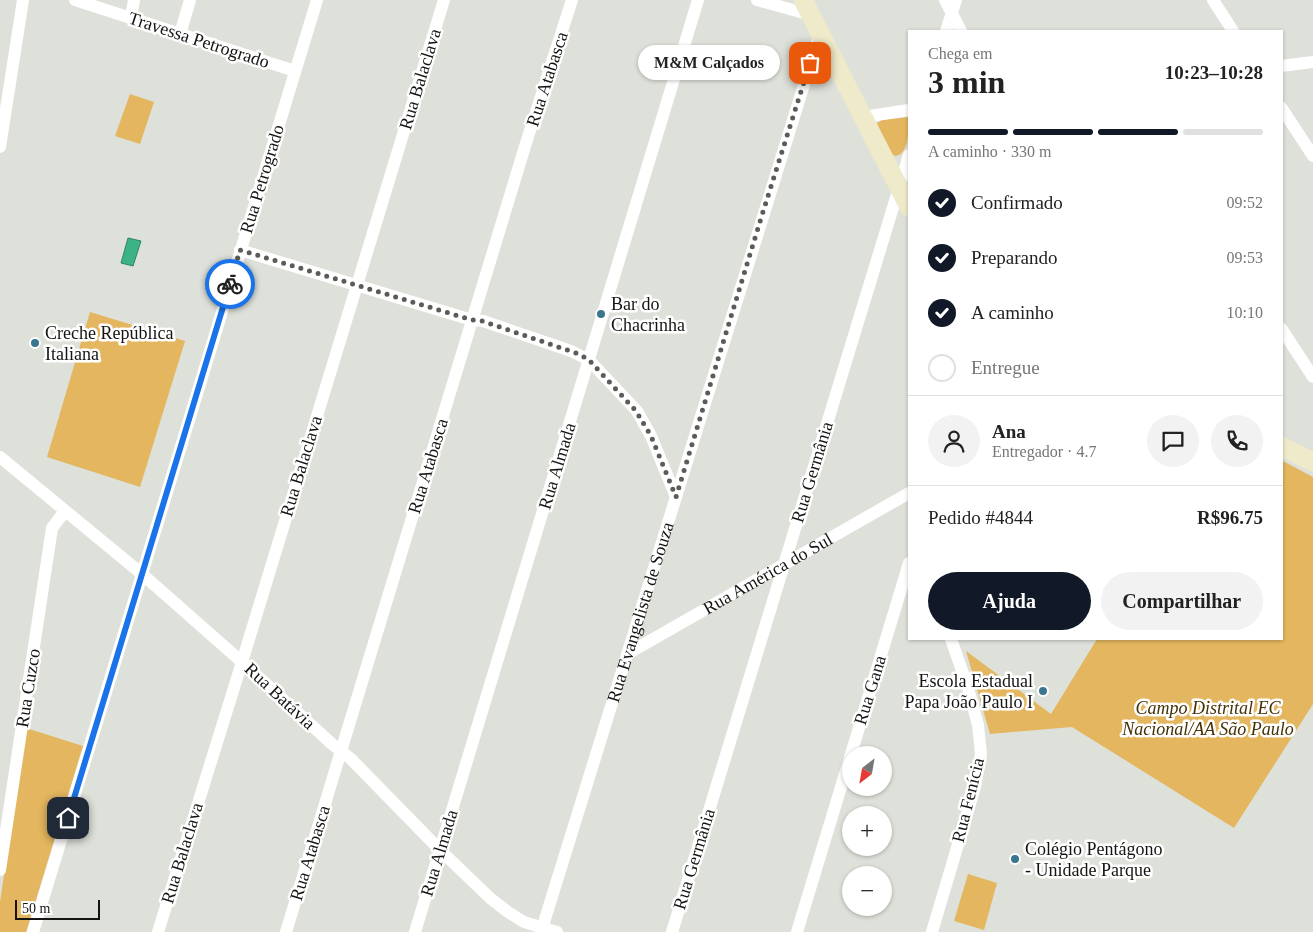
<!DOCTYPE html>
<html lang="pt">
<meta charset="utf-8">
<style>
:root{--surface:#fff;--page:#f2f2f2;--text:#222;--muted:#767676;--line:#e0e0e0;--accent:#111827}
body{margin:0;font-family:"Times New Roman",serif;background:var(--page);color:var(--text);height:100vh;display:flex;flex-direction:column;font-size:19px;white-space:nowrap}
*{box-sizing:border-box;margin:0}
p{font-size:16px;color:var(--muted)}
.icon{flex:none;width:28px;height:28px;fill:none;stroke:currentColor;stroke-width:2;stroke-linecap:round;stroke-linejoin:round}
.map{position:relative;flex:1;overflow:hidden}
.panel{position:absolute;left:908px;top:30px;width:375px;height:610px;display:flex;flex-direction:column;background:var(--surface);border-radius:0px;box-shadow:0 1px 4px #0004}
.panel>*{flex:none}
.needle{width:32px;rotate:211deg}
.controls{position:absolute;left:842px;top:746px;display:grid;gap:10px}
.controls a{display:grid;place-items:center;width:50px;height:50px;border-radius:50%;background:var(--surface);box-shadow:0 1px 4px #0004;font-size:25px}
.scale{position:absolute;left:15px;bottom:12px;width:85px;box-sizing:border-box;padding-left:5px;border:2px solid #141512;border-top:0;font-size:14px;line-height:18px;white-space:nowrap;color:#141512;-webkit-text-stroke:4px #fff;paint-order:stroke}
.pin{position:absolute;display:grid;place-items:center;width:42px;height:42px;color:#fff;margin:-21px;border-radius:10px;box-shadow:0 2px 8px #0006}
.courier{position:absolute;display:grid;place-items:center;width:50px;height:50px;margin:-25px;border:4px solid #1a73e8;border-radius:50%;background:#fff;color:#222;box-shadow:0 1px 6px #0007}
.bubble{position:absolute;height:35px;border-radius:18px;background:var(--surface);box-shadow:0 1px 4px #0004;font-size:16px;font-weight:700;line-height:35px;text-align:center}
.headline em{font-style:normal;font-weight:700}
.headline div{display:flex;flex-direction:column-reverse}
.headline{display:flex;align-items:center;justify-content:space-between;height:85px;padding:0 20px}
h1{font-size:32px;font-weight:700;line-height:38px}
.bar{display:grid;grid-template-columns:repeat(4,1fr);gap:8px 5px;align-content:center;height:60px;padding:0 20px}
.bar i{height:6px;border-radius:4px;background:var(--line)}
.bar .on{background:var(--accent)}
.bar p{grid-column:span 4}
.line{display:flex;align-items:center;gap:12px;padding:0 20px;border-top:1px solid var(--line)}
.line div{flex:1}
.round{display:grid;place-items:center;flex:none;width:52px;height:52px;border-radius:26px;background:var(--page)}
ol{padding:0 20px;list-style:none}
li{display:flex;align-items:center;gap:15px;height:55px}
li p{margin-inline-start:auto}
li .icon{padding:5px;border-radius:50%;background:var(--accent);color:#fff;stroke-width:4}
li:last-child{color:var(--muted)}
li i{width:28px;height:28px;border:2px solid var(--line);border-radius:50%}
.button{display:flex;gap:10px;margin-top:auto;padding:10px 20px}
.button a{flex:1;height:58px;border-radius:30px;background:var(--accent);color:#fff;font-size:20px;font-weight:700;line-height:58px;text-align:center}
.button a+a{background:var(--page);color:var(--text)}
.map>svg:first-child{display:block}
.green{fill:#e3b65f}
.water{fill:#3bb387;stroke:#2f8464}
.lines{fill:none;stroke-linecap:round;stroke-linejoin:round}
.minor{stroke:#fff;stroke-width:12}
.secondary{stroke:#eeeaca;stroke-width:19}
.done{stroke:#5b5c58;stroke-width:5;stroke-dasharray:0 9}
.route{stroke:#1a73e8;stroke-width:6}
.poi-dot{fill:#3a768d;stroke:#fff;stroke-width:2}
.labels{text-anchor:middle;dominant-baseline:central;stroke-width:5;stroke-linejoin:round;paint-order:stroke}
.street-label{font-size:18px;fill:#141512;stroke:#fff}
.poi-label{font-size:18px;fill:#141512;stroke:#fff;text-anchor:start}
.park-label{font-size:18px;font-style:italic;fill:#443106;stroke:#fff}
</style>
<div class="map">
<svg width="1313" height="932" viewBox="0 0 1313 932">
<rect width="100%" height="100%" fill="#dee1d9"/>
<g class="green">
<path d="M 130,94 L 154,102 L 140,144 L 115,136 Z"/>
<path d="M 909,117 C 909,128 909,161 891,155 L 876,124 L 882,120 Z"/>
<path d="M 90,312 L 185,341 L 140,487 L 47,457 Z"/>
<path d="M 1281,460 L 1313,477 L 1313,704 L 1234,828 L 1072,727 L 990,734 L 966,651 L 1051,714 L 1097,639 L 1281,639 Z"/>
<path d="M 26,728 L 83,746 L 26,932 L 0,932 L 0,902 Z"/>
<path d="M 968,874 L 997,883 L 984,930 L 954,921 Z"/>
</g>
<path class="water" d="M 128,238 L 141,241 L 133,266 L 121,263 Z"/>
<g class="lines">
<g class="minor">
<path d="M 75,0 L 295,71"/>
<path d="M 757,0 L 811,15"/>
<path d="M 945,0 L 961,31"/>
<path d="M 1213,0 L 1233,31"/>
<path d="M 131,18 L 134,0"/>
<path d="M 946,31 L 956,0"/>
<path d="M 180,34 L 190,0"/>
<path d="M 1281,66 L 1313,62"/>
<path d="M 1281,107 L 1313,156"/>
<path d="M 863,117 L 909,110"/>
<path d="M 0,147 L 23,0"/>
<path d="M 240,250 L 472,320 L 483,321 L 571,351 L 589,360 L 637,411 L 651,436 L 676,497"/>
<path d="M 1281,328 L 1313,377"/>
<path d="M 0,457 L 142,574 L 242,662 L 332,744 L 351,759 L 440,850 L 490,898 L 508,912 L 524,922 L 557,932"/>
<path id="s1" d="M 627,654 L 909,493"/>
<path d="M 0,870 L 52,528 L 65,511"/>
<path d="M 33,932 L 317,0"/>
<path d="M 158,932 L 242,662 L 444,0"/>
<path d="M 286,932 L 526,143 L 572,0"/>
<path d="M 415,932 L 698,0"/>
<path id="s2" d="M 541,932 L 820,33"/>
<path d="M 672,932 L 909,155"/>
<path d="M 797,932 L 909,563"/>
<path d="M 932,932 L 975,787 L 981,754 L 978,725 L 968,688 L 951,639"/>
</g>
<g class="secondary">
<path d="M 803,0 L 909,207"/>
<path d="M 1281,446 L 1313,462"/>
</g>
</g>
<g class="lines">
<path class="done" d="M 230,284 L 240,250 L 472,320 L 482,321 L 579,354 L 589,360 L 636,411 L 651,436 L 676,497 L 762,215 L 810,63"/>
<path class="route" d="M 68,818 L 230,284"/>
</g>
<g class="poi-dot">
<circle cx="601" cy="314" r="5"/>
<circle cx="35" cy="343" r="5"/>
<circle cx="1043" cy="691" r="5"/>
<circle cx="1015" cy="859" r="5"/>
</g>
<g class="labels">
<g class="street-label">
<text transform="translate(199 40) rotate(18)">Travessa Petrogrado</text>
<text transform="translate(420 79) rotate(-73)">Rua Balaclava</text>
<text transform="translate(547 79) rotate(-72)">Rua Atabasca</text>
<text transform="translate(262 179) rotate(-73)">Rua Petrogrado</text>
<text transform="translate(301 466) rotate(-73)">Rua Balaclava</text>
<text transform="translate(428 466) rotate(-73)">Rua Atabasca</text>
<text transform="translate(557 466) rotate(-73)">Rua Almada</text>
<text transform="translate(812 472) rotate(-73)">Rua Germânia</text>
<text stroke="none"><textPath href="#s1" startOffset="162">Rua América do Sul</textPath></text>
<text stroke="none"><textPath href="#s2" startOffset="335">Rua Evangelista de Souza</textPath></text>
<text transform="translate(28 688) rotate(-81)">Rua Cuzco</text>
<text transform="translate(870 690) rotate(-73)">Rua Gana</text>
<text transform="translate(280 696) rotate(43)">Rua Batávia</text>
<text transform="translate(968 800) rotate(-76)">Rua Fenícia</text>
<text transform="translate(182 853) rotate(-73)">Rua Balaclava</text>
<text transform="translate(310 853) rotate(-73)">Rua Atabasca</text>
<text transform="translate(439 853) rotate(-73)">Rua Almada</text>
<text transform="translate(694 859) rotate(-73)">Rua Germânia</text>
</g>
<g class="poi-label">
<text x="611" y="304">Bar do<tspan x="611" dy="21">Chacrinha</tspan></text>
<text x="45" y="333">Creche República<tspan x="45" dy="21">Italiana</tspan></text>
<text x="1033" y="681" text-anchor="end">Escola Estadual<tspan x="1033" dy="21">Papa João Paulo I</tspan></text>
<text x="1025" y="849">Colégio Pentágono<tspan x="1025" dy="21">- Unidade Parque</tspan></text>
</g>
<g class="park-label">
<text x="1208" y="708">Campo Distrital EC<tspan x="1208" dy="21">Nacional/AA São Paulo</tspan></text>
</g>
</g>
</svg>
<div class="controls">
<a><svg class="needle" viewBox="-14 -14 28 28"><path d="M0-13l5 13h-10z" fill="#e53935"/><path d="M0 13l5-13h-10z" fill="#767676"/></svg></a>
<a>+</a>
<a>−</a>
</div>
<div class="scale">50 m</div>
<div class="pin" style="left:810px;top:63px;background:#ea580c"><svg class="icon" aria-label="bag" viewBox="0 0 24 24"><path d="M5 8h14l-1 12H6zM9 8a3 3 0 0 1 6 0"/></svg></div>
<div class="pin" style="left:68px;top:818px;background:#1f2937"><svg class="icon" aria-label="home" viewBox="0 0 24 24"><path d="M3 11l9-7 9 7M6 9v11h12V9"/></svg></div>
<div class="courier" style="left:230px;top:284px"><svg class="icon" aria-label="bike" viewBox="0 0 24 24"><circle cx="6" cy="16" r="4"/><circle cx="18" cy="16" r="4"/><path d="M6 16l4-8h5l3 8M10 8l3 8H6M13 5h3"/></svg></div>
<div class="bubble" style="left:638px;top:45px;width:142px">M&amp;M Calçados</div>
<section class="panel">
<div class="headline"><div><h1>3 min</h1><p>Chega em</p></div><em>10:23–10:28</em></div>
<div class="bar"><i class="on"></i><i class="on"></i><i class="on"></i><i></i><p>A caminho · 330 m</p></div>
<ol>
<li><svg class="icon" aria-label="check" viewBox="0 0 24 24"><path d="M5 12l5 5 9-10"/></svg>Confirmado<p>09:52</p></li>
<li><svg class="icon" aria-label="check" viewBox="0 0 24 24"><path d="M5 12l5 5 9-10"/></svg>Preparando<p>09:53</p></li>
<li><svg class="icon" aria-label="check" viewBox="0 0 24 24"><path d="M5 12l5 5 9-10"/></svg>A caminho<p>10:10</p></li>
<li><i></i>Entregue</li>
</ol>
<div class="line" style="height:90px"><a class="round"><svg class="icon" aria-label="person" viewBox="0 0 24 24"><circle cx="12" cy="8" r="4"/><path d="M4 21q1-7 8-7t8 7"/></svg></a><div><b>Ana</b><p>Entregador · 4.7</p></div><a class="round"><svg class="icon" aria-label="chat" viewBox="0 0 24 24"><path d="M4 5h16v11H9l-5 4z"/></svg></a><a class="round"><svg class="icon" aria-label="phone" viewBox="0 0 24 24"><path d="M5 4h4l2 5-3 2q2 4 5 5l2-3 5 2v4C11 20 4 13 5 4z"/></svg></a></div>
<div class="line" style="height:65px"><div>Pedido #4844</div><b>R$96.75</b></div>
<div class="button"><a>Ajuda</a><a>Compartilhar</a></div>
</section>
</div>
